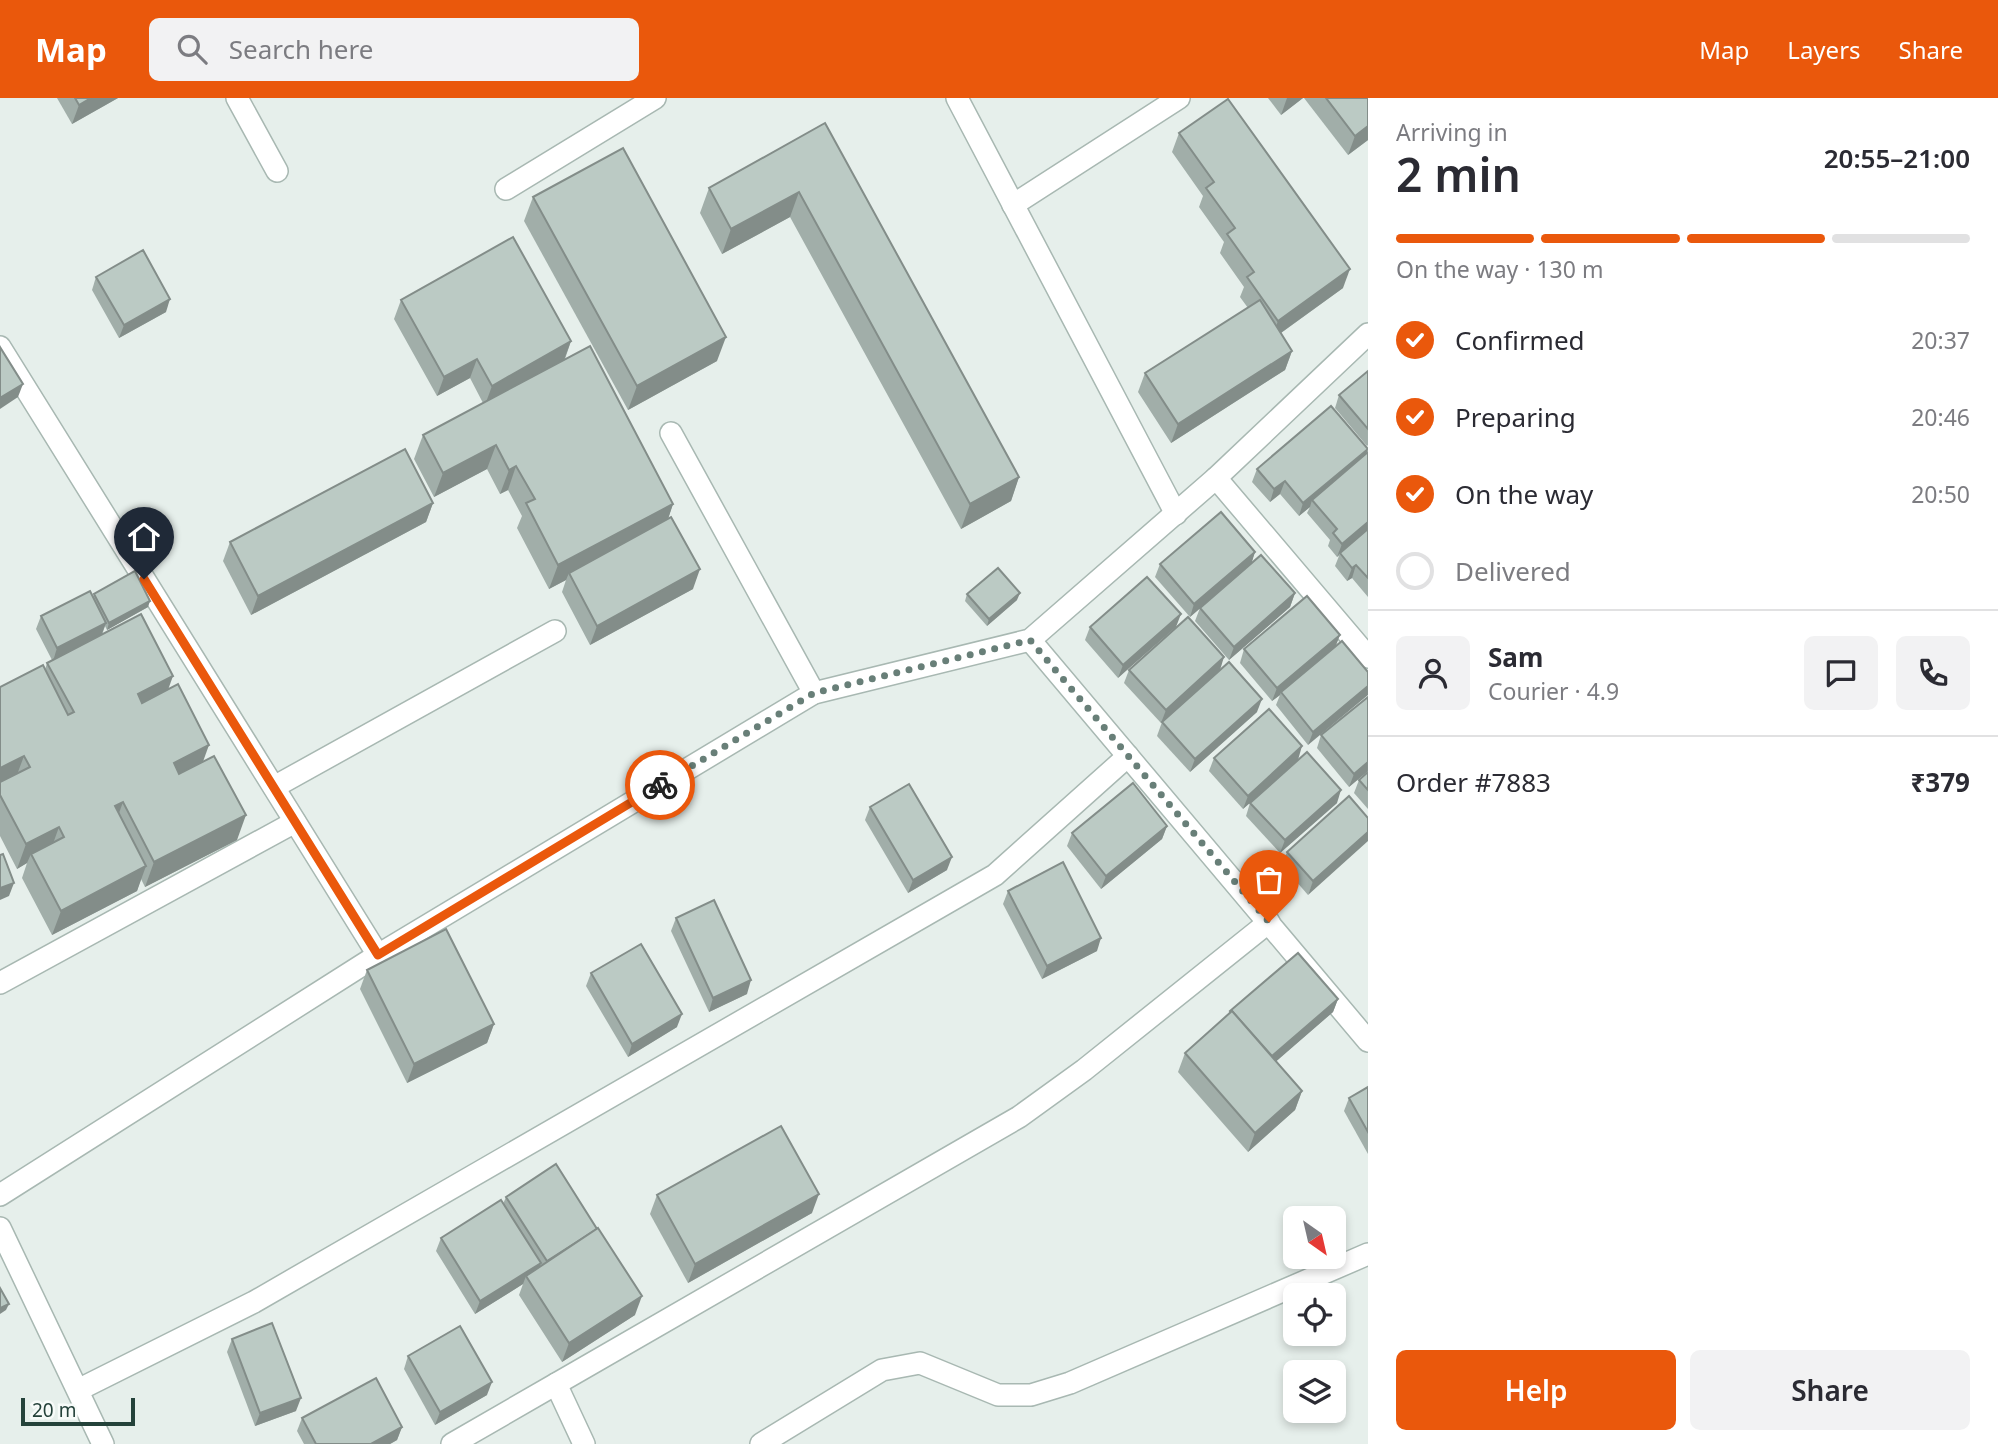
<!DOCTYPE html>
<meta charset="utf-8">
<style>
:root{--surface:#fff;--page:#f2f2f3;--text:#2b2b33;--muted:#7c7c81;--line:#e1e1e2;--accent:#ea580c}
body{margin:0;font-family:"Noto Sans",sans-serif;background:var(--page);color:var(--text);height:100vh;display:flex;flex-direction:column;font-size:26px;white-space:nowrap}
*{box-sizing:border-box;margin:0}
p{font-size:23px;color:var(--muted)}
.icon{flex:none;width:38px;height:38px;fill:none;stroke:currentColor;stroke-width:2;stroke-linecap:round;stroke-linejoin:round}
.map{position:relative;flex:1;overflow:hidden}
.drawer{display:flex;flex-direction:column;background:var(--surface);width:630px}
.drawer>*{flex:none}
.needle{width:46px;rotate:146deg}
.fabs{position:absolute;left:1283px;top:1108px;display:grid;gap:14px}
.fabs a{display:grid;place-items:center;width:63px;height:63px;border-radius:10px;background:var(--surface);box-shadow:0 4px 10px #0003;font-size:35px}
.scale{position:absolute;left:21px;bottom:18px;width:114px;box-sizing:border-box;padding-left:7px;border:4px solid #24423a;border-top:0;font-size:19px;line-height:24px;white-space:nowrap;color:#24423a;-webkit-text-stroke:5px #f7fbf9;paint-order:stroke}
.pin{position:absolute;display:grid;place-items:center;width:60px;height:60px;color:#fff;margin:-72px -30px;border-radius:50% 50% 50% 0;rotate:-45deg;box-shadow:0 0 7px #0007}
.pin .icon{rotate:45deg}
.courier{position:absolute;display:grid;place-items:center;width:70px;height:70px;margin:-35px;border:5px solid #ea580c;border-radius:50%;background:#fff;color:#222;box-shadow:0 2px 9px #0007}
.headline em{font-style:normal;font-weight:600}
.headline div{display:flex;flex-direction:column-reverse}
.headline{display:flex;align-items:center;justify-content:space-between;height:119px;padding:0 28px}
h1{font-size:46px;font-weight:600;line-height:52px}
.bar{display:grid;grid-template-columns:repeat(4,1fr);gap:10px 7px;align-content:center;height:84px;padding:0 28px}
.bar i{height:9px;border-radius:5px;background:var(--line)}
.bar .active{background:var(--accent)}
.bar p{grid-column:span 4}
.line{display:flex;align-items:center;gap:18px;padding:0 28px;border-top:2px solid var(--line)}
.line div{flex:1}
.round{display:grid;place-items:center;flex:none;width:74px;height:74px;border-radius:10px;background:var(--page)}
ol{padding:0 28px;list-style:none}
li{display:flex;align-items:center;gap:21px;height:77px}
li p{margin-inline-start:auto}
li .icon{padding:7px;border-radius:50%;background:var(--accent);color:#fff;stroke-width:4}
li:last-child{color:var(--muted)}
li i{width:38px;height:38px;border:4px solid var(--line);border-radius:50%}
.primary-button{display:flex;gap:14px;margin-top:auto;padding:14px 28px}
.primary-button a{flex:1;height:80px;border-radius:10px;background:var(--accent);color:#fff;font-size:28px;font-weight:600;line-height:80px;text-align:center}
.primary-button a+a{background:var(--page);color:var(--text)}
header{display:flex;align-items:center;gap:42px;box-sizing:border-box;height:98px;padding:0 35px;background:var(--accent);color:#fff}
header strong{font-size:33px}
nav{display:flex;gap:38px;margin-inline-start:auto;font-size:24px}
.search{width:490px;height:63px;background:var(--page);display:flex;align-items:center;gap:18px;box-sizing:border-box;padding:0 24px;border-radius:10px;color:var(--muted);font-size:26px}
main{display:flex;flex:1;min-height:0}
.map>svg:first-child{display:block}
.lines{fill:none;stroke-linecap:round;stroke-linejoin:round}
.street-casing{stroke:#a8b8b2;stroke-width:24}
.street{stroke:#fff;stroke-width:21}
.wall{fill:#a1aea9}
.shaded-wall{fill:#838d89}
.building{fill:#bbcac4;stroke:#838d89;stroke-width:2}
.done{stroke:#687f78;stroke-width:7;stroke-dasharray:0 12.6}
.route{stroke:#ea580c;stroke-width:9}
</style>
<header>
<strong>Map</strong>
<div class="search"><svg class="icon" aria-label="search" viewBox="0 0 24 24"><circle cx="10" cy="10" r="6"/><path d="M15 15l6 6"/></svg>Search here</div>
<nav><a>Map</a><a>Layers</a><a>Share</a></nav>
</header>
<main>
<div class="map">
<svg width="1368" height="1346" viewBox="0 0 1368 1346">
<rect width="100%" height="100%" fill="#e6efeb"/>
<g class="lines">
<g class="street-casing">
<g id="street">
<path d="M 237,0 L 277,73"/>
<path d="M 957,0 L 1176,416"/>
<path d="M 506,91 L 655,0"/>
<path d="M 1013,107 L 1179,0"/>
<path d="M 0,249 L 378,857"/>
<path d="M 671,335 L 814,595"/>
<path d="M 1216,380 L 1368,559"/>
<path d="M 1030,542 L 1368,943"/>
<path d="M 274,689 L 555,533"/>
<path d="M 0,885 L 295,724"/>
<path d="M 0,1097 L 378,857 L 814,595 L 1030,542 L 1216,380 L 1368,236"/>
<path d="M 0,1130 L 103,1346"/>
<path d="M 78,1292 L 254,1204 L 995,777 L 1128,658"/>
<path d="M 452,1346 L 556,1286"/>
<path d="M 584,1346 L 556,1286 L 1019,1019 L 1084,972 L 1269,824"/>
<path d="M 761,1346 L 882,1272 L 920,1265 L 998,1297 L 1031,1297 L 1070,1285 L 1368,1156"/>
</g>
</g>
<use href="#street" class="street"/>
</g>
<g class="wall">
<path d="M 57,0 L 118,0 L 72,26 Z"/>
<path d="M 1268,0 L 1303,0 L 1281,17 Z"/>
<path d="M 1304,0 L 1368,0 L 1368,42 L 1348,57 Z"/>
<path d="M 825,25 L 1019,379 L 1011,403 L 961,431 L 790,119 L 722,156 L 700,115 L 709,90 Z"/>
<path d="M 1179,35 L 1343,190 L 1281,235 L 1292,253 L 1285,272 L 1171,345 L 1138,294 L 1145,275 L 1248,210 L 1240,199 L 1244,189 L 1220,155 L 1224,144 L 1199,109 L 1203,98 L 1172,54 Z"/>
<path d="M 533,99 L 717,263 L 628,312 L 524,123 Z"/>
<path d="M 96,179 L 166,214 L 119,240 L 92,192 Z"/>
<path d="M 401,202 L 571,243 L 565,261 L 673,406 L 668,421 L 693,491 L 590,547 L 562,494 L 566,482 L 549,491 L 517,430 L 522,418 L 508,392 L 500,396 L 487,371 L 434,399 L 414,361 L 423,337 L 483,305 L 470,280 L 437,298 L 394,221 Z"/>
<path d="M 1368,273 L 1368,347 L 1367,348 L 1335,310 L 1339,297 Z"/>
<path d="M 1368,354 L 1368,499 L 1352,480 L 1347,483 L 1335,468 L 1339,458 L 1337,459 L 1328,448 L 1330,442 L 1307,415 L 1310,409 L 1299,418 L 1280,396 L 1270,404 L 1252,384 L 1257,371 L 1365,357 Z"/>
<path d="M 433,405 L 426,424 L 251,517 L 223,463 L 230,444 Z"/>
<path d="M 1255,454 L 1251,465 L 1295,495 L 1290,509 L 1229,562 L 1195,523 L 1200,510 L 1190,519 L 1155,479 L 1160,466 Z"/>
<path d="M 94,496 L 148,509 L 107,532 L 105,528 L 102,537 L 169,591 L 237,742 L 145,789 L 141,781 L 137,793 L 52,837 L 22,780 L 27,765 L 17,771 L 0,738 L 0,589 L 45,572 L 47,565 L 52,562 L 36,531 L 41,518 L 93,499 Z"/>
<path d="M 967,496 L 1017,502 L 987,528 L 965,503 Z"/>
<path d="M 1181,516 L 1118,580 L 1085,542 L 1090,529 Z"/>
<path d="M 1244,551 L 1368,574 L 1308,647 L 1276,607 L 1280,597 L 1272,603 L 1240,565 Z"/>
<path d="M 1129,572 L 1220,572 L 1161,625 L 1124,585 Z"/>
<path d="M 1257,614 L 1190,674 L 1157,638 L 1162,624 Z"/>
<path d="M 1321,637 L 1368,673 L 1349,689 L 1317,650 Z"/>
<path d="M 1214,660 L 1298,662 L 1243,711 L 1209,673 Z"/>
<path d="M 1368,674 L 1368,711 L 1354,695 L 1359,682 Z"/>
<path d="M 1349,698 L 1308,797 L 1282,767 L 1287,754 Z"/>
<path d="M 1250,705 L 1337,705 L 1280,755 L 1246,718 Z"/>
<path d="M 870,709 L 947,772 L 908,795 L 865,722 Z"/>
<path d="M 1167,728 L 1162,741 L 1101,791 L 1067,748 L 1072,735 Z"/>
<path d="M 1008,793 L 1097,853 L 1042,881 L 1003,806 Z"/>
<path d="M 676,820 L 747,896 L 709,914 L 671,833 Z"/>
<path d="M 367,872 L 494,926 L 487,945 L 407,985 L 360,891 Z"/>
<path d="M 591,875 L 677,929 L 628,959 L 586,888 Z"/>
<path d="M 1338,901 L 1333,914 L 1276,963 L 1302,993 L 1295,1012 L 1248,1054 L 1178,974 L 1185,955 L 1228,917 L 1230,913 Z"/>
<path d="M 1368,989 L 1368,1056 L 1344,1013 L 1349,1000 Z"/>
<path d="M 657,1097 L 812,1115 L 688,1185 L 650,1116 Z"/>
<path d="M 506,1099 L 635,1217 L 562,1264 L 519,1197 L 523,1186 L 475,1216 L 436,1153 L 441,1140 L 503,1106 Z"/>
<path d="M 232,1241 L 296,1313 L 255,1328 L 227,1254 Z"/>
<path d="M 408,1258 L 487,1297 L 435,1327 L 404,1271 Z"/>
<path d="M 302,1320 L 402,1329 L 397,1342 L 390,1346 L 304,1346 L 297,1333 Z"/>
</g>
<g class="shaded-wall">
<path d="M 91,0 L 118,0 L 72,26 L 79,7 Z"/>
<path d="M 1287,0 L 1303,0 L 1281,17 Z"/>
<path d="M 1368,28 L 1368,42 L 1348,57 L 1355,38 Z"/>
<path d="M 799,94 L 790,119 L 722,156 L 731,131 Z"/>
<path d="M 1350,171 L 1343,190 L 1271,242 L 1278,223 Z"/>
<path d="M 170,201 L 166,214 L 119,240 L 124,227 Z"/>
<path d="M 726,239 L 717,263 L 628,312 L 637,288 Z"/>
<path d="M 571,243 L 564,262 L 485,307 L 492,288 Z"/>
<path d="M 1292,253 L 1285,272 L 1171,345 L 1178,326 Z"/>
<path d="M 477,261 L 470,280 L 437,298 L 444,279 Z"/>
<path d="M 23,286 L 18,299 L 0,311 L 0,300 Z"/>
<path d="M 496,347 L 487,371 L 434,399 L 443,375 Z"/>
<path d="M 1368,351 L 1363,364 L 1312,402 L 1310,409 L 1299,418 L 1303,405 Z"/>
<path d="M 516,368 L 508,392 L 500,396 L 509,372 Z"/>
<path d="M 1019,379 L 1011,403 L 961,431 L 970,406 Z"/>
<path d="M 1285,383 L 1280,396 L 1270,404 L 1274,391 Z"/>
<path d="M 433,405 L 426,424 L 251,517 L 258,498 Z"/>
<path d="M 673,406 L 665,430 L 569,475 L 566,482 L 549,491 L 558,467 Z"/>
<path d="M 1368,424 L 1368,433 L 1340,455 L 1337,459 L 1342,446 Z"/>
<path d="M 1255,454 L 1251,467 L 1190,519 L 1194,506 Z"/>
<path d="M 1356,467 L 1352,480 L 1347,483 L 1352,470 Z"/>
<path d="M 700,471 L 693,491 L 590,547 L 597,528 Z"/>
<path d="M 1020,495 L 1017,502 L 987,528 L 989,521 Z"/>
<path d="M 1295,495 L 1290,509 L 1229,562 L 1234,549 Z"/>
<path d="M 150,503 L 148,509 L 107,532 L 109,525 Z"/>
<path d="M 1181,516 L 1176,529 L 1118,580 L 1123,567 Z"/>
<path d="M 106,525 L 101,538 L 53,563 L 57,550 Z"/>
<path d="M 1340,537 L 1335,550 L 1281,594 L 1280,597 L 1272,603 L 1277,590 Z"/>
<path d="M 1224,559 L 1220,572 L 1161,625 L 1166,612 Z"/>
<path d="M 173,578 L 164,603 L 129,621 L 138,596 Z"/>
<path d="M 1368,588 L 1368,597 L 1308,647 L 1313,634 Z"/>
<path d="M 1262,601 L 1257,614 L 1190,674 L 1195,661 Z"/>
<path d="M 209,647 L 200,672 L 165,690 L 174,665 Z"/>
<path d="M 1302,648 L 1298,662 L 1243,711 L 1248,698 Z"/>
<path d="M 24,658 L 15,682 L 0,690 L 0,670 Z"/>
<path d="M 1368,664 L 1368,673 L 1349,689 L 1354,676 Z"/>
<path d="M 1341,692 L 1337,705 L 1280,755 L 1285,742 Z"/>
<path d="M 123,704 L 114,729 L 115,708 Z"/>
<path d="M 246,717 L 237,742 L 145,789 L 154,764 Z"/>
<path d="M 1167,728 L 1162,741 L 1101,791 L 1106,778 Z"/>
<path d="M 59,729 L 50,754 L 31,756 L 27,765 L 17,771 L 26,746 Z"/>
<path d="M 1368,734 L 1368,743 L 1308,797 L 1313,783 Z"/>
<path d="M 952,759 L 947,772 L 908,795 L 913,782 Z"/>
<path d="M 146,768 L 137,793 L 52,837 L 61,813 Z"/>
<path d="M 14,785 L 9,798 L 0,802 L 0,790 Z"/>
<path d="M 1101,840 L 1097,853 L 1042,881 L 1047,868 Z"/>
<path d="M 751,882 L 747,896 L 709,914 L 713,900 Z"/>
<path d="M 1338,901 L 1333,914 L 1265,973 L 1270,960 Z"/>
<path d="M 682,916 L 677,929 L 628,959 L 632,946 Z"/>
<path d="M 494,926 L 487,945 L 407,985 L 414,966 Z"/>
<path d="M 1302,993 L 1295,1012 L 1248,1054 L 1255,1035 Z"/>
<path d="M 819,1096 L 812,1115 L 688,1185 L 695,1166 Z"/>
<path d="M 541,1165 L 536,1178 L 526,1178 L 523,1186 L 475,1216 L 480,1203 Z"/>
<path d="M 642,1198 L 635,1217 L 562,1264 L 569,1245 Z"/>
<path d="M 9,1206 L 6,1212 L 0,1216 L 0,1210 Z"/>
<path d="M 492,1284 L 487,1297 L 435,1327 L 440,1314 Z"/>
<path d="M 301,1300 L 296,1313 L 255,1328 L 260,1315 Z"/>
<path d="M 402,1329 L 397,1342 L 390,1346 L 371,1346 Z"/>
</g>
<g class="building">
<path d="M 75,0 L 91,0 L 79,7 Z"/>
<path d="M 1326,0 L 1368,0 L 1368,28 L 1355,38 Z"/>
<path d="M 1228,1 L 1350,171 L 1278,223 L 1247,179 L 1254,174 L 1227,136 L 1235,130 L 1206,90 L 1214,84 L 1179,35 Z"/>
<path d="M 825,25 L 1019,379 L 970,406 L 799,94 L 731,131 L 709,90 Z"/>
<path d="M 623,50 L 726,239 L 637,288 L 533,99 Z"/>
<path d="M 513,139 L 571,243 L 492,288 L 477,261 L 444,279 L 401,202 Z"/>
<path d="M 143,152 L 170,201 L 124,227 L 96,179 Z"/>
<path d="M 1260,202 L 1292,253 L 1178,326 L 1145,275 Z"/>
<path d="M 590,248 L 673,406 L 558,467 L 526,405 L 535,401 L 516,368 L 509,372 L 496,347 L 443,375 L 423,337 Z"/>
<path d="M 0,249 L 23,286 L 0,300 Z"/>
<path d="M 1368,273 L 1368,331 L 1339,297 Z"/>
<path d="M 1331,308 L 1368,351 L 1303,405 L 1285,383 L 1274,391 L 1257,371 Z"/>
<path d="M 405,351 L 433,405 L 258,498 L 230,444 Z"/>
<path d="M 1368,354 L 1368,424 L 1342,446 L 1333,435 L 1337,431 L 1312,402 Z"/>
<path d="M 1221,414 L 1255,454 L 1194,506 L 1160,466 Z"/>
<path d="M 671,419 L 700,471 L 597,528 L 569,475 Z"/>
<path d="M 1368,431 L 1368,480 L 1356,467 L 1352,470 L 1340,455 Z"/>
<path d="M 1261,457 L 1295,495 L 1234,549 L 1200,510 Z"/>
<path d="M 998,470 L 1020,495 L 989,521 L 967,496 Z"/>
<path d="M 135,473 L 150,503 L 109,525 L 94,496 Z"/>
<path d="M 1147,479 L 1181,516 L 1123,567 L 1090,529 Z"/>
<path d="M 90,493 L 106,525 L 57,550 L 41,518 Z"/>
<path d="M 1307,498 L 1340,537 L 1277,590 L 1244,551 Z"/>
<path d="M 141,516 L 173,578 L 138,596 L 142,605 L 178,586 L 209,647 L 174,665 L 179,676 L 214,658 L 246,717 L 154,764 L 123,704 L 115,708 L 146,768 L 61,813 L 31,756 L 64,739 L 59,729 L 26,746 L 0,697 L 0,684 L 30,669 L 24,658 L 0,670 L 0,589 L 43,567 L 68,617 L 74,614 L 47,565 Z"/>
<path d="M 1188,519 L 1224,559 L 1166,612 L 1129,572 Z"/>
<path d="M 1342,543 L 1368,574 L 1368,588 L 1313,634 L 1281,594 Z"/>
<path d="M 1229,564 L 1262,601 L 1195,661 L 1162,624 Z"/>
<path d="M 1368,599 L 1368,664 L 1354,676 L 1321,637 Z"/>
<path d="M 1269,611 L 1302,648 L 1248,698 L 1214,660 Z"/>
<path d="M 1307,654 L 1341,692 L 1285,742 L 1250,705 Z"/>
<path d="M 1368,674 L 1368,692 L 1359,682 Z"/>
<path d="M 1133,685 L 1167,728 L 1106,778 L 1072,735 Z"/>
<path d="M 909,686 L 952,759 L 913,782 L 870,709 Z"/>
<path d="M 1349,698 L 1368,720 L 1368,734 L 1313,783 L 1287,754 Z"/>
<path d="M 3,756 L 14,785 L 0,790 L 0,757 Z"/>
<path d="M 1063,764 L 1101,840 L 1047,868 L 1008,793 Z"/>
<path d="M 714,802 L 751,882 L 713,900 L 676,820 Z"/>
<path d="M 446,831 L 494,926 L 414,966 L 367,872 Z"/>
<path d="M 641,846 L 682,916 L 632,946 L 591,875 Z"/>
<path d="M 1298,855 L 1338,901 L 1272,958 L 1232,913 L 1231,914 L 1230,913 Z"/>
<path d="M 1232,913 L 1302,993 L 1255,1035 L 1185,955 Z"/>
<path d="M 1368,989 L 1368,1034 L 1349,1000 Z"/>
<path d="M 781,1028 L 819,1096 L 695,1166 L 657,1097 Z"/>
<path d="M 556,1066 L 597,1131 L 547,1163 L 506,1099 Z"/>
<path d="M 501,1102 L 541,1165 L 480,1203 L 441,1140 Z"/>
<path d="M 598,1130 L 642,1198 L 569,1245 L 526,1178 Z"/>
<path d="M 0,1190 L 9,1206 L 0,1210 Z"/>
<path d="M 272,1225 L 301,1300 L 260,1315 L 232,1241 Z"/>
<path d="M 460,1228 L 492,1284 L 440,1314 L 408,1258 Z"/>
<path d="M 376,1280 L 402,1329 L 371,1346 L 316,1346 L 302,1320 Z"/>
</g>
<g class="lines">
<path class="done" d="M 660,687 L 814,595 L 1030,542 L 1269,824"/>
<path class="route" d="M 144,481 L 378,857 L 660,687"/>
</g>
</svg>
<div class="fabs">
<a><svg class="needle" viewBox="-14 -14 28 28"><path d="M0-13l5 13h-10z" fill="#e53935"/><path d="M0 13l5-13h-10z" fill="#7c7c81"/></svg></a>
<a><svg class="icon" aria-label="locate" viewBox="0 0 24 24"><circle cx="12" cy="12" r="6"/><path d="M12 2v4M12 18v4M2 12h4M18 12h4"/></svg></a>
<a><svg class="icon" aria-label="layers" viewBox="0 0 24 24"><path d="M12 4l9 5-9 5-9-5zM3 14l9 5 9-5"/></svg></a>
</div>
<div class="scale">20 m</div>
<div class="pin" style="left:1269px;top:824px;background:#ea580c"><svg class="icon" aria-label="bag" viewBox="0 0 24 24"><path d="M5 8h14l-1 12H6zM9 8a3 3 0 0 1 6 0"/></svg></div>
<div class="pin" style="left:144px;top:481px;background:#1f2937"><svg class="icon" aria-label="home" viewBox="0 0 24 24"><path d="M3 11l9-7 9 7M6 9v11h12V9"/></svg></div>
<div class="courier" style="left:660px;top:687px"><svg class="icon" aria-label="bike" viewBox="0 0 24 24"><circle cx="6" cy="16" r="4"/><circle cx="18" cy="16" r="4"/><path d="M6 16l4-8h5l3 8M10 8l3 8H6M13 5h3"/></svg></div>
</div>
<section class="drawer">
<div class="headline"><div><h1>2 min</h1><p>Arriving in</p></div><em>20:55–21:00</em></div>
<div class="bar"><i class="active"></i><i class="active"></i><i class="active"></i><i></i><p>On the way · 130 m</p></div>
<ol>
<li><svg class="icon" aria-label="check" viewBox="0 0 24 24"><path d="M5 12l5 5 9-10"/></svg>Confirmed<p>20:37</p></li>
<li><svg class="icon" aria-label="check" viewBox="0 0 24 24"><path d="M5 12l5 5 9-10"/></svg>Preparing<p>20:46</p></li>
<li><svg class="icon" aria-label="check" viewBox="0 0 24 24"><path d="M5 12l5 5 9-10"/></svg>On the way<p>20:50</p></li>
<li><i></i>Delivered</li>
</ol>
<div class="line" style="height:126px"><a class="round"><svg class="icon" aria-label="person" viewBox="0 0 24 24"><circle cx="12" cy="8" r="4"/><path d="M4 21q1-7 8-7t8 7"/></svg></a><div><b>Sam</b><p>Courier · 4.9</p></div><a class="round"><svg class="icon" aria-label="chat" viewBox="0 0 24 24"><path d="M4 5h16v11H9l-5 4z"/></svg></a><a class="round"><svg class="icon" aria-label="phone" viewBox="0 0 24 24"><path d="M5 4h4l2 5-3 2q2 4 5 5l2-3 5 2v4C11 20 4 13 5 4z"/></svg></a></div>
<div class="line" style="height:91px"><div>Order #7883</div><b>₹379</b></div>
<div class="primary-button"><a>Help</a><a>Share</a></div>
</section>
</main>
